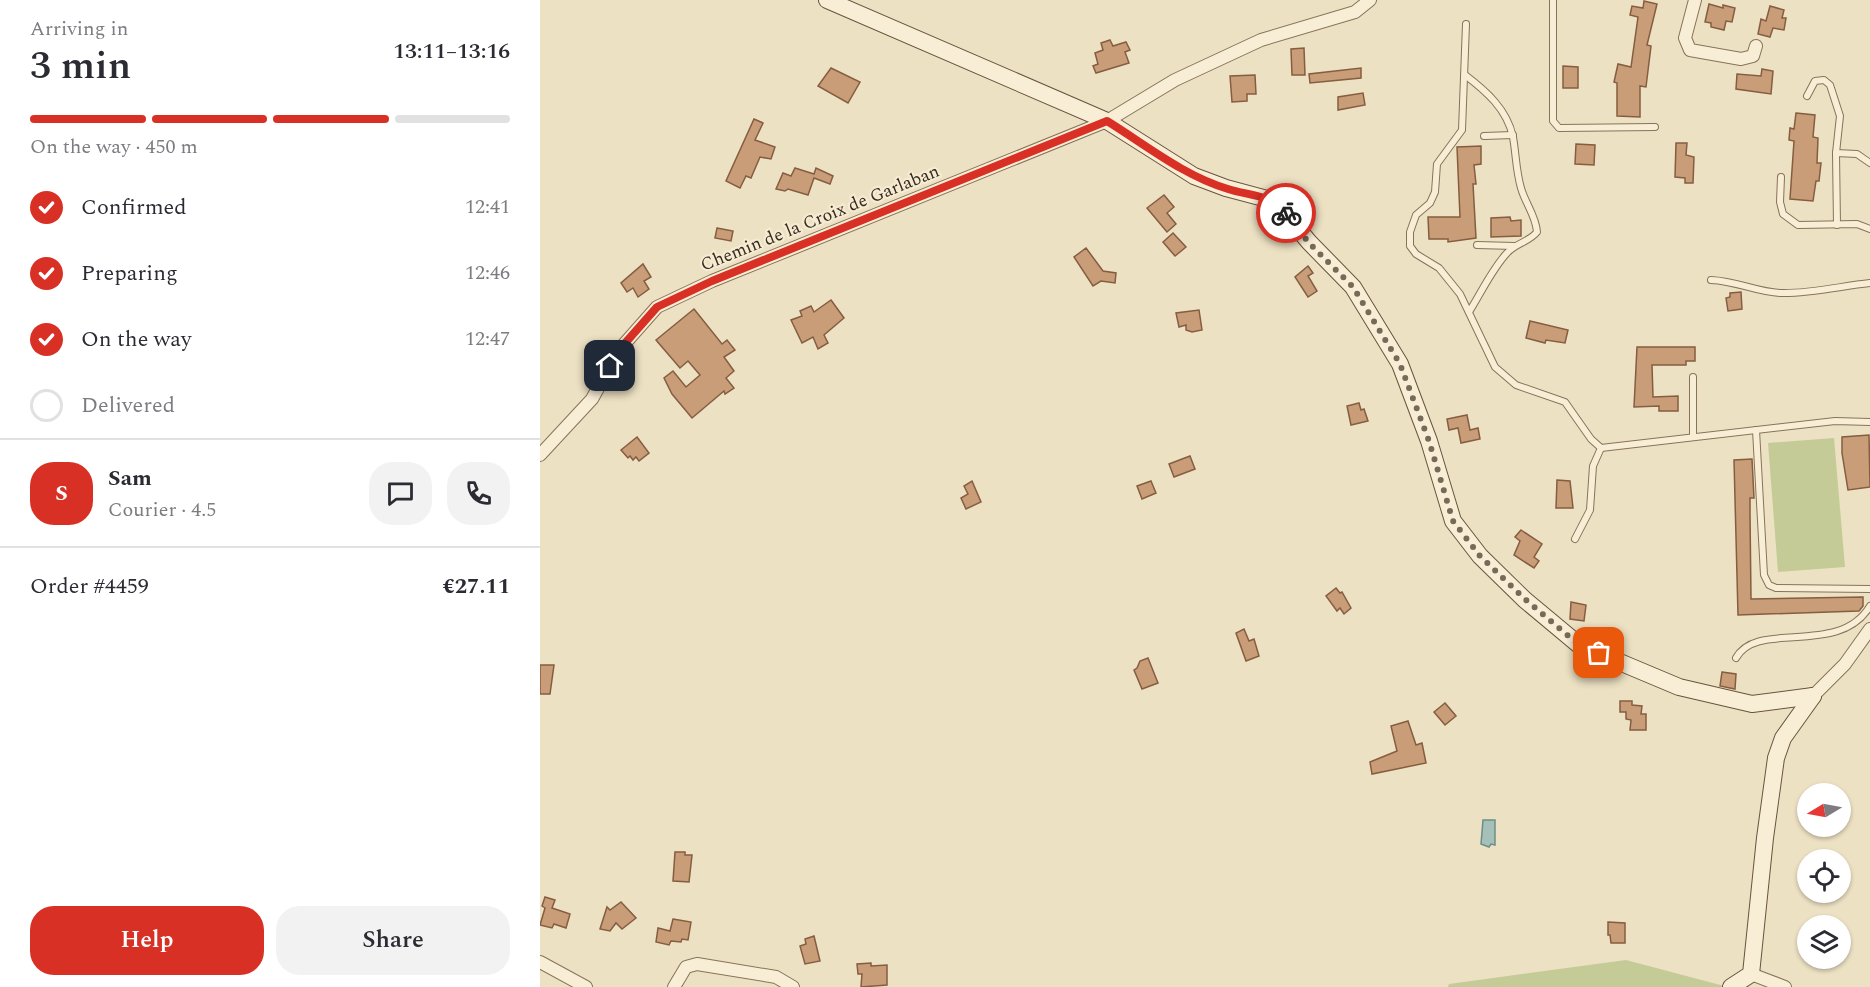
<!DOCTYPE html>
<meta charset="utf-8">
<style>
:root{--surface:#fff;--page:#f2f2f3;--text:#2b2b33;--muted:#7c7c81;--line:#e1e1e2;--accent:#d93025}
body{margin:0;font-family:Spectral,serif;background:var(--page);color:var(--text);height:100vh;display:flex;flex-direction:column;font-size:22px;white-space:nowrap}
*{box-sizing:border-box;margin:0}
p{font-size:20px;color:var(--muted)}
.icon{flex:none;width:33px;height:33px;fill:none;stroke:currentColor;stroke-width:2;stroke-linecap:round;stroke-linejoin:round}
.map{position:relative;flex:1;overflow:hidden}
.sheet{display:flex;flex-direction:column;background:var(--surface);width:540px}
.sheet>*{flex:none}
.needle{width:39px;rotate:260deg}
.controls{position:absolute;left:1257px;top:783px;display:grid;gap:12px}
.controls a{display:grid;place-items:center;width:54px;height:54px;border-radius:50%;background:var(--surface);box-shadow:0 2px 4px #0004;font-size:30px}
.pin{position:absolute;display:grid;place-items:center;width:51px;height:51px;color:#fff;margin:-26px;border-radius:12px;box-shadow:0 3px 9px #0006}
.courier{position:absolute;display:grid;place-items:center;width:60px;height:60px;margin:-30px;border:4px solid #d93025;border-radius:50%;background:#fff;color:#222;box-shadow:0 2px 8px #0007}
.headline em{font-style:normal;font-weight:600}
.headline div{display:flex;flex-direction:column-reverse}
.headline{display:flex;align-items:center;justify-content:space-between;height:102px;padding:0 30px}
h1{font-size:39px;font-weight:600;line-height:45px}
.bar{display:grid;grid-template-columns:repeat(4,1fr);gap:9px 6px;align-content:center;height:72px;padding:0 30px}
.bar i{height:8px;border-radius:4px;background:var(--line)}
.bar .current{background:var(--accent)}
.bar p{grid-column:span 4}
.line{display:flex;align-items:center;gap:15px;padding:0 30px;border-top:2px solid var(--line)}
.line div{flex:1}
.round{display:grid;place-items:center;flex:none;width:63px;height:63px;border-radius:24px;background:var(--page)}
ol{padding:0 30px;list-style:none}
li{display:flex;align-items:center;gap:18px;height:66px}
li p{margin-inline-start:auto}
li .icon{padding:6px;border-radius:50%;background:var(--accent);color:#fff;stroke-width:4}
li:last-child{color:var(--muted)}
li i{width:33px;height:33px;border:3px solid var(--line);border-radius:50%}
.button{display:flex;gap:12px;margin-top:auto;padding:12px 30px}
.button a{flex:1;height:69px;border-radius:24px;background:var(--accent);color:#fff;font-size:24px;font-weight:600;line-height:69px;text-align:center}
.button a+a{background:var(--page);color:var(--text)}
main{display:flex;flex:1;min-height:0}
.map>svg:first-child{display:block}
.green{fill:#c4cb97}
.water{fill:#a5c0b8;stroke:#6c8e86;stroke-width:1.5}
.building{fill:#ca9d79;stroke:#855d40;stroke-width:1.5}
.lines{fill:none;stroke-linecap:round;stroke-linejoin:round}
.lane-casing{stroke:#87735a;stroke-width:8}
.street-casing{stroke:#87735a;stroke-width:14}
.secondary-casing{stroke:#68543d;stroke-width:18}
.lane{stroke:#f8eed6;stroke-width:6}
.street{stroke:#f8eed6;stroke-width:12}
.secondary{stroke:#f8eed6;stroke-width:16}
.done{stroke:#776a58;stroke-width:6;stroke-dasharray:0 10.8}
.route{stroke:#d93025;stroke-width:8}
.labels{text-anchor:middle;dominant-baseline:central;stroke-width:4.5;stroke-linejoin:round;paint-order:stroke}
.street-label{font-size:18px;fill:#372a1e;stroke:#f5ebd2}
</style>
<main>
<section class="sheet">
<div class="headline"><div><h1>3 min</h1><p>Arriving in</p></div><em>13:11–13:16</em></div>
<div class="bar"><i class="current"></i><i class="current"></i><i class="current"></i><i></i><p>On the way · 450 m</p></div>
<ol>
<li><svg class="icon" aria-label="check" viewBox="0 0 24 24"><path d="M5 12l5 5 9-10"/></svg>Confirmed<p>12:41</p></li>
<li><svg class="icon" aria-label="check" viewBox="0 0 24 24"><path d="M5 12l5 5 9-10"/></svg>Preparing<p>12:46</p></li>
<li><svg class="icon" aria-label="check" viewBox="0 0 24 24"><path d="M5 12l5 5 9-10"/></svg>On the way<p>12:47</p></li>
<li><i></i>Delivered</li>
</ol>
<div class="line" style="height:108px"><b class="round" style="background:var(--accent);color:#fff">S</b><div><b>Sam</b><p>Courier · 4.5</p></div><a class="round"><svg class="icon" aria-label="chat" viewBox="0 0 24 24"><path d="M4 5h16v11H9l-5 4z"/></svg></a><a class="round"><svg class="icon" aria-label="phone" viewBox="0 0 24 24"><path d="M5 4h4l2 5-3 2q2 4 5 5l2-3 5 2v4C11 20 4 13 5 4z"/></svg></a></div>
<div class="line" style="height:78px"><div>Order #4459</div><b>€27.11</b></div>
<div class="button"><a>Help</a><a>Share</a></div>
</section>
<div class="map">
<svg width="1330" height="987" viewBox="0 0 1330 987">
<rect width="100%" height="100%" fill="#ede1c3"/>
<g class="green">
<path d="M 1294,438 L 1305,567 L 1238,572 L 1228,443 Z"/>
<path d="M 1086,960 L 1188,987 L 908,987 L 909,984 Z"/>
</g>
<path class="water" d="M 943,820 L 955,820 L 955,845 L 951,844 L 949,847 L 941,844 Z"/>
<g class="building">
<path d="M 1104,1 L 1117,4 L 1107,45 L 1111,46 L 1106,87 L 1100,86 L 1100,117 L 1077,116 L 1077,83 L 1074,82 L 1078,64 L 1091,67 L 1098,17 L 1090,15 L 1092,6 L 1103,8 Z"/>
<path d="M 1169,4 L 1183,8 L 1183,5 L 1195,8 L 1192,22 L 1186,21 L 1184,30 L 1171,27 L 1171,23 L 1165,22 Z"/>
<path d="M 1230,6 L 1244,10 L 1242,18 L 1246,18 L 1244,30 L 1233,28 L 1230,37 L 1218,34 L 1221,19 L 1226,21 Z"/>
<path d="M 570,40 L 573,46 L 586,42 L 590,50 L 585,52 L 589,63 L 556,73 L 553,66 L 558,64 L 555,53 L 563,50 L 561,43 Z"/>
<path d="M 764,48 L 765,75 L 752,75 L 751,49 Z"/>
<path d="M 1023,66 L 1038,67 L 1038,88 L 1023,88 Z"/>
<path d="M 291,68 L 320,82 L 308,103 L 278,86 Z"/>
<path d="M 821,68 L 821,78 L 770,83 L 769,74 Z"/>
<path d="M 1222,69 L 1233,71 L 1231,94 L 1196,89 L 1197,74 L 1221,76 Z"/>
<path d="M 715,75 L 716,94 L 707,94 L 707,101 L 692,102 L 690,76 Z"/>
<path d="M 823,93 L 825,105 L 798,110 L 798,97 Z"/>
<path d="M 1256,113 L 1275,115 L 1273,137 L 1278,138 L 1277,163 L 1281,163 L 1279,181 L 1276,181 L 1273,201 L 1250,199 L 1254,141 L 1249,140 L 1250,128 L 1254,129 Z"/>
<path d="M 214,119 L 223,123 L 215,140 L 235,147 L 231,159 L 220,157 L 211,178 L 206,176 L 200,188 L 186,181 Z"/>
<path d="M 1136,143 L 1147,143 L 1146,155 L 1154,157 L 1153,183 L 1145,183 L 1145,178 L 1135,177 Z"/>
<path d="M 1036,144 L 1055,145 L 1054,165 L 1035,164 Z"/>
<path d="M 941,146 L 941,164 L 934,165 L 936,184 L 933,184 L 936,238 L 908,242 L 908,239 L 889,239 L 888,217 L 920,217 L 917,147 Z"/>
<path d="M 255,168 L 274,174 L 276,168 L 293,176 L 290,184 L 274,178 L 268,195 L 248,189 L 245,191 L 236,189 L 243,173 L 251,176 Z"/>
<path d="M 624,195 L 634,207 L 627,213 L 636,224 L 627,232 L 607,208 Z"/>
<path d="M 970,217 L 971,221 L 981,220 L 981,236 L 951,237 L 951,218 Z"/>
<path d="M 177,228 L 193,231 L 191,241 L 175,238 Z"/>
<path d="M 633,233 L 646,247 L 635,256 L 623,242 Z"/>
<path d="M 546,248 L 563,271 L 576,273 L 575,283 L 561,281 L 553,286 L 534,257 Z"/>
<path d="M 103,264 L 111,277 L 104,281 L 109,289 L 98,297 L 93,288 L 87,292 L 81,283 Z"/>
<path d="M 768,266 L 773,273 L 768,276 L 777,291 L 768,297 L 755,277 Z"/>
<path d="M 1201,292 L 1202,309 L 1188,311 L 1186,298 L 1190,297 L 1190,293 Z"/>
<path d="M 291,300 L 304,318 L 284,335 L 288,343 L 278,349 L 273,337 L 262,343 L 251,320 L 262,316 L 260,311 L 271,306 L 274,312 Z"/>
<path d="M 154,309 L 182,344 L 187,340 L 195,350 L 184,357 L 194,371 L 186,378 L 194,388 L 185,394 L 184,391 L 152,418 L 132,394 L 124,378 L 133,371 L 146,387 L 160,375 L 148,361 L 140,368 L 116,340 Z"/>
<path d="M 659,310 L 662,330 L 652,332 L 646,330 L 646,325 L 639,327 L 636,313 Z"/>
<path d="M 990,321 L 1028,330 L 1025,343 L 1006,340 L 1005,343 L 986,338 Z"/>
<path d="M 1097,347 L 1155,347 L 1155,361 L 1146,361 L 1146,365 L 1112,365 L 1113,397 L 1138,396 L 1138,411 L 1119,411 L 1119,406 L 1094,407 Z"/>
<path d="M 819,403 L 821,410 L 824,409 L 828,421 L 811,425 L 807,406 Z"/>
<path d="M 927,415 L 930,430 L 938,428 L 940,439 L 921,443 L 918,428 L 909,430 L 907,419 Z"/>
<path d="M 1329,435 L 1330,487 L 1308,490 L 1302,453 L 1302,437 Z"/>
<path d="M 97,437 L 109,453 L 99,461 L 96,457 L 93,460 L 90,456 L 88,458 L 81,450 Z"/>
<path d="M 650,456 L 655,469 L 634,477 L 629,464 Z"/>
<path d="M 1212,459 L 1214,498 L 1210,498 L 1210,514 L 1211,599 L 1323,597 L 1323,606 L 1319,611 L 1198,615 L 1194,460 Z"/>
<path d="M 1017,480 L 1030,481 L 1033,508 L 1016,508 Z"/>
<path d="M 432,481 L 441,502 L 426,509 L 421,498 L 428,494 L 424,486 Z"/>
<path d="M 611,481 L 616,493 L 602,499 L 597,486 Z"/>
<path d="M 981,530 L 1002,544 L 994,557 L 999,561 L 994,568 L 974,555 L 980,541 L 975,537 Z"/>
<path d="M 796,588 L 800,593 L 802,592 L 811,608 L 804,614 L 800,608 L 797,611 L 786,596 Z"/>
<path d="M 1031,602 L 1046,605 L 1044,621 L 1030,619 Z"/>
<path d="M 704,629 L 709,641 L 714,639 L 719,656 L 706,661 L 696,633 Z"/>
<path d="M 608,658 L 618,683 L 602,689 L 594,670 L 597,668 L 600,661 Z"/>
<path d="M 0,665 L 14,665 L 10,694 L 0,694 Z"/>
<path d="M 1182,672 L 1196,674 L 1195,689 L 1180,686 Z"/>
<path d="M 1080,701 L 1092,701 L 1092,705 L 1102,706 L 1101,714 L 1106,714 L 1106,730 L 1090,730 L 1091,720 L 1086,719 L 1086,712 L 1080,712 Z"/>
<path d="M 905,703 L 916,716 L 905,725 L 894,712 Z"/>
<path d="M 868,721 L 876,745 L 882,743 L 886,763 L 832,774 L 830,762 L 857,751 L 851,726 Z"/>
<path d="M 135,852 L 145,852 L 145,855 L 152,855 L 149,882 L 133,881 Z"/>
<path d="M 5,897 L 15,900 L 12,908 L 30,914 L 26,928 L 14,924 L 12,928 L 0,925 L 5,908 L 2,906 Z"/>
<path d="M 81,902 L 96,918 L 82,929 L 76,923 L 70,931 L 60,929 L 67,907 L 70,910 Z"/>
<path d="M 133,919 L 151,922 L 148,940 L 142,939 L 141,942 L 131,941 L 129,945 L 116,942 L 118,928 L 130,931 Z"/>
<path d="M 1068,922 L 1085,923 L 1085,943 L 1071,943 L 1070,935 L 1068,935 Z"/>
<path d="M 274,936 L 280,961 L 265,964 L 260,946 L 266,944 L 265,939 Z"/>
<path d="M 331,963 L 331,966 L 347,965 L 347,985 L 321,987 L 322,974 L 318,974 L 317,964 Z"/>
</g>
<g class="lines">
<g class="lane-casing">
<g id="lane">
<path d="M 1013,0 L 1013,121 L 1019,128 L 1115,127"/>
<path d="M 926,24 L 922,130 L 897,164 L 895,192 L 890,203 L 876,215 L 870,232 L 870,246 L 876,254 L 899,268 L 920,294 L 955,367 L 976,385 L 1025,402 L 1051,439 L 1061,448 L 1295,421 L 1330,422"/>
<path d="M 925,75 C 946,91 967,109 973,137 C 976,154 976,171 981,188 C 985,203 996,216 997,232 C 989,242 976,243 967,253 C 952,269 941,293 929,312"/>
<path d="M 1267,96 L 1275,81 L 1284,80 L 1290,85 L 1300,116 L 1296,153 L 1297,225"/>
<path d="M 944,136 L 973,135"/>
<path d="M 1296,153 L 1317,154 L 1330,163"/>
<path d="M 1241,177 L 1240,202 L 1243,214 L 1258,225 L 1317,224 L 1330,229"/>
<path d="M 937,245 L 974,246"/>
<path d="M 1171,280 C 1197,281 1216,292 1240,293 C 1270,294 1301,286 1330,283"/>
<path d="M 1153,377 L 1153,436"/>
<path d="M 1216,430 L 1224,575 L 1229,585 L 1236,588 L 1330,589"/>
<path d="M 1035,539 L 1050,510 L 1053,466 L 1061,448"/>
<path d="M 1196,658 C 1217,619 1299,658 1330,606"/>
</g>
</g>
<g class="street-casing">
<g id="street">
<path d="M 1155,0 L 1145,38 L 1150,50 L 1201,59 L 1213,56 L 1216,46"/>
<path d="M 0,455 L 52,399 L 79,350 L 117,307 L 172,281 L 567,121 L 635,80 L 721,40 L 815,12 L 830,0"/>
<path d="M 1273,696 L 1305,664 L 1330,629"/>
<path d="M 0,962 L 46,987"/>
<path d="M 1211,974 L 1245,987"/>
<path d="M 134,987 L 146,967 L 157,964 L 236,977 L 253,987"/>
</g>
</g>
<g class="secondary-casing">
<g id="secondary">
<path d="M 287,0 L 567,121 L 654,176 L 686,188 L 735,201 L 769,242 L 813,287 L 860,364 L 889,441 L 913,521 L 940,556 L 985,600 L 1039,645 L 1139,687 L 1212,704 L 1273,696"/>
<path d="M 1191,987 L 1211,974 L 1225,838 L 1236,758 L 1243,738 L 1273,696"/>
</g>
</g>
<use href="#lane" class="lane"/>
<use href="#street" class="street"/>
<use href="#secondary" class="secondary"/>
</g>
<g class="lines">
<path class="done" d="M 746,213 L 769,243 L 813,287 L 860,364 L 889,441 L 913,521 L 940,556 L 986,600 L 1039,645 L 1059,653"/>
<path class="route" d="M 70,366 L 79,350 L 117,307 L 172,281 L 567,121 C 606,145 644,176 688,189 C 710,196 729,194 746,213"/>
</g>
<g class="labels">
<g class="street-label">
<text transform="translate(280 218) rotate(-22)">Chemin de la Croix de Garlaban</text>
</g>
</g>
</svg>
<div class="controls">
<a><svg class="needle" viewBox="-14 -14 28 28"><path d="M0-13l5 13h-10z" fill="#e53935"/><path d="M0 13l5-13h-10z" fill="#7c7c81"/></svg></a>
<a><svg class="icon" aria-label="locate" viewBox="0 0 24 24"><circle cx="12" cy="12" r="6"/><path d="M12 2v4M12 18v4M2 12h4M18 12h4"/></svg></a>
<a><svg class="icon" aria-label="layers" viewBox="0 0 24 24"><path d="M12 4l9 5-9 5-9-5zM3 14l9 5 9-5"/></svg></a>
</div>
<div class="pin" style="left:1059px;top:653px;background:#ea580c"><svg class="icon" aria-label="bag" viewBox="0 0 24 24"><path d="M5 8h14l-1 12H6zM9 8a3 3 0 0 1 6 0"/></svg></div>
<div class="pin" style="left:70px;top:366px;background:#1f2937"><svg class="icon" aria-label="home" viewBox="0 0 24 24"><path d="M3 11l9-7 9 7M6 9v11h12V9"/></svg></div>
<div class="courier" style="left:746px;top:213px"><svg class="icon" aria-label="bike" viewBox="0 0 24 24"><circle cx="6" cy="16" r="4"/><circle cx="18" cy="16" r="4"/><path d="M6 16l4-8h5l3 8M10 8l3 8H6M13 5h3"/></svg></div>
</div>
</main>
